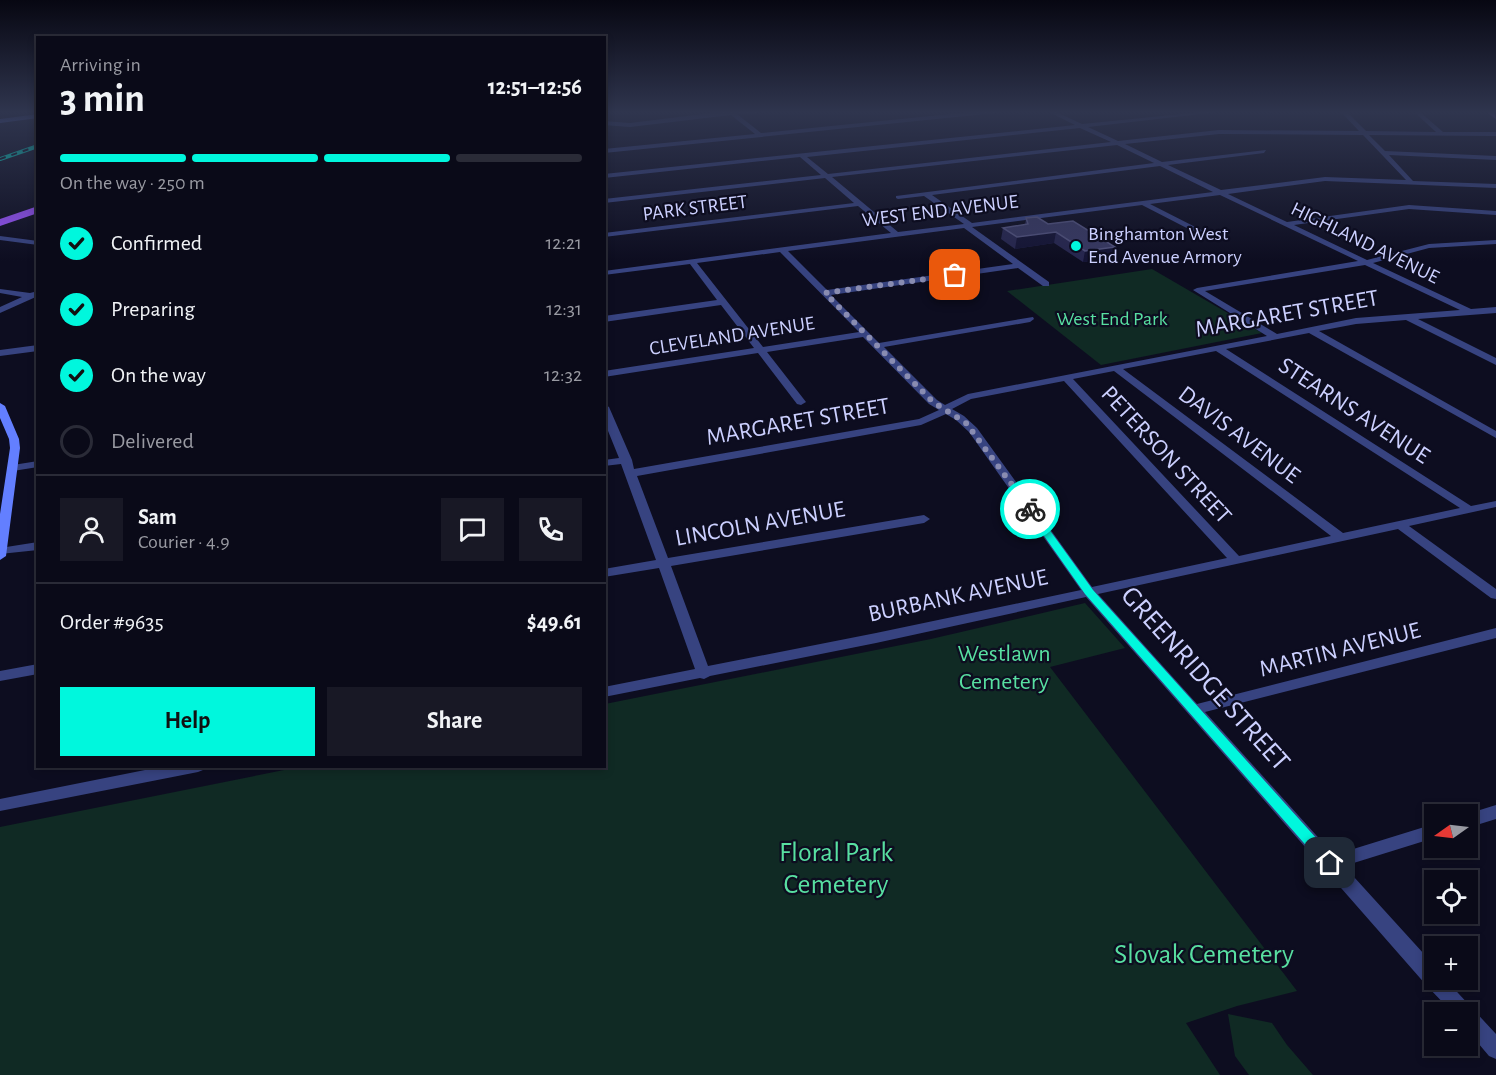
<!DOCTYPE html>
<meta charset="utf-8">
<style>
:root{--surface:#0a0a18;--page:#181825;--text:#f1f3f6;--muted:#999aa2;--line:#2a2b37;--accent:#00f7dd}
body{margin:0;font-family:"Alegreya Sans",sans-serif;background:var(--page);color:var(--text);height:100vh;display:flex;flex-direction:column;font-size:22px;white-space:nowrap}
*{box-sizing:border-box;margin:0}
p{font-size:20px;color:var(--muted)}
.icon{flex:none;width:33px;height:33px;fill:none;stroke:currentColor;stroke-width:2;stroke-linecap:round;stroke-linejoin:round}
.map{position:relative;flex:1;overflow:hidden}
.details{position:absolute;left:36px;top:36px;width:570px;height:732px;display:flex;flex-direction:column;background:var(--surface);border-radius:0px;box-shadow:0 3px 9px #0003,0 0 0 2px var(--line)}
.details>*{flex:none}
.needle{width:39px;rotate:256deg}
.buttons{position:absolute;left:1424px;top:804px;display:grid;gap:12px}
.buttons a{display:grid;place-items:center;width:54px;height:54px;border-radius:0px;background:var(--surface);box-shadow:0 3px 9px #0003,0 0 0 2px var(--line);font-size:30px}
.pin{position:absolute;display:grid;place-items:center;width:51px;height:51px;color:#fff;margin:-26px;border-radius:12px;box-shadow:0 3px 9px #0006}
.courier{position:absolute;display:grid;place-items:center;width:60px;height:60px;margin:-30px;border:4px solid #00f7dd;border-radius:50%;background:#fff;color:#222;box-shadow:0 2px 8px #0007}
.summary em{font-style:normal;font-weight:700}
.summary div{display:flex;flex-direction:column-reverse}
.summary{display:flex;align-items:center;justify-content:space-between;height:102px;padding:0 24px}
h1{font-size:39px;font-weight:700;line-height:45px}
.bar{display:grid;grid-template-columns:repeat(4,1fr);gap:9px 6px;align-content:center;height:72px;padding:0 24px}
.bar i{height:8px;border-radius:4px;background:var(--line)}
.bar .on{background:var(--accent)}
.bar p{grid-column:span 4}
.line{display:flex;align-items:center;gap:15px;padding:0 24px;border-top:2px solid var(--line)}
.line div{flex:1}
.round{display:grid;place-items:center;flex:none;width:63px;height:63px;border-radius:0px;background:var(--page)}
ol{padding:0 24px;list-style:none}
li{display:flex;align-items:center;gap:18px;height:66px}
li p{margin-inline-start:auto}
li .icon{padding:6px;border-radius:50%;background:var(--accent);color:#111;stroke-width:4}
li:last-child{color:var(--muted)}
li i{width:33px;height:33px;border:3px solid var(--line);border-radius:50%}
.button{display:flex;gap:12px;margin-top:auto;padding:12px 24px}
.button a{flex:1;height:69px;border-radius:0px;background:var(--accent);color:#111;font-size:24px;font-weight:700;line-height:69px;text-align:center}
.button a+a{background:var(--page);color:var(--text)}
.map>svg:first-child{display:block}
.green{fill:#102a24}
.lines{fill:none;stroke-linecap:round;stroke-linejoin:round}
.street{fill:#374380;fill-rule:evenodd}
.secondary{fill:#637fff;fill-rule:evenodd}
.primary{fill:#9b53ff;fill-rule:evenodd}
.rail-casing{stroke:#00f7dd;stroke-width:4}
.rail{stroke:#0d0d20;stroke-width:2;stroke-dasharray:6;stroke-linecap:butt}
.wall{fill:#26264e}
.shaded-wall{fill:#141434}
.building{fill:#373861;stroke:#4f507a;stroke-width:1.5}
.route{fill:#00f7dd}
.done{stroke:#898cb1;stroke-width:6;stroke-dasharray:0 10.8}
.poi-dot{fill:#00f7dd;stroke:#0d0d20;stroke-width:2}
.labels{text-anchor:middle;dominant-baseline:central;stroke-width:4.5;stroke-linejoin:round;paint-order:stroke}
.far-street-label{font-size:20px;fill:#ccd0ff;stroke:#0d0d20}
.far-poi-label{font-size:20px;fill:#ccd0ff;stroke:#0d0d20;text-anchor:start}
.far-park-label{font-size:20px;fill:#58dfa1;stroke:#0d0d20}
.street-label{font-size:24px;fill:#ccd0ff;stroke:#0d0d20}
.park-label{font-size:24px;fill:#58dfa1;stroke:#0d0d20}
.near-street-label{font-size:28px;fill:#ccd0ff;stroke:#0d0d20}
.near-park-label{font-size:28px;fill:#58dfa1;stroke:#0d0d20}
</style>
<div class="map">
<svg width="1496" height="1075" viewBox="0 0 1496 1075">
<rect width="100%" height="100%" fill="#0d0d20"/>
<g class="green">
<path d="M 1152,269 L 1262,333 L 1101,365 L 1007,291 Z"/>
<path d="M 1085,603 L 1125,648 L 1050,667 L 1297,991 L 1237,1006 L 1186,1023 L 1220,1075 L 0,1075 L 0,827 L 299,767 L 604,766 L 605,704 L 931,639 Z"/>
<path d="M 1228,1014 L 1272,1023 L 1287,1045 L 1313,1075 L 1249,1075 L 1235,1056 Z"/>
</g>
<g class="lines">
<g class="street">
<path d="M 727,111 L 762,111 L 759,113 L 737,114 L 761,133 L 980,111 L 1015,111 L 604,153 L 604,149 L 755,134 L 731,115 L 630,127 L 604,125 L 604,121 L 630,123 Z"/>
<path d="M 1047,111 L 1054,111 L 1082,124 L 1211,111 L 1227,111 L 1088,127 L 1118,141 L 1219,130 L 1359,131 L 1340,111 L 1346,111 L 1366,131 L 1436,132 L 1413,111 L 1419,111 L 1443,132 L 1496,132 L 1496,136 L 1369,135 L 1385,151 L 1496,156 L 1496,160 L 1389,155 L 1413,181 L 1496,184 L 1496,188 L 1325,181 L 1228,194 L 1287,222 L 1409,205 L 1496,211 L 1496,215 L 1409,209 L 1294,225 L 1367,260 L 1429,244 L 1496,240 L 1496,244 L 1429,248 L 1373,263 L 1471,309 L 1496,307 L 1496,313 L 1418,319 L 1496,358 L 1496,365 L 1406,320 L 1356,324 L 1319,331 L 1496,431 L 1496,438 L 1309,333 L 1226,349 L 1471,506 L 1496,501 L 1496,507 L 1409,526 L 1496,589 L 1496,599 L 1491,598 L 1398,529 L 1098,594 L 1197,704 L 1496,628 L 1496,638 L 1205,712 L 1334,855 L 1434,824 L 1434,838 L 1344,866 L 1434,965 L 1434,980 L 1446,980 L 1496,1034 L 1496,1059 L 1489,1056 L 1467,1030 L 1467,1012 L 1452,1012 L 1427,986 L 1086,597 L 876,643 L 710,676 L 704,679 L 700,678 L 604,697 L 604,687 L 695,669 L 659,568 L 604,577 L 604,569 L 656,560 L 621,464 L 604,466 L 604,460 L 619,458 L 604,421 L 604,404 L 609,407 L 632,460 L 634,469 L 919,419 L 939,410 L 929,404 L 863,337 L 767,352 L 806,402 L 801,405 L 797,404 L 758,353 L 604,377 L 604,371 L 754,348 L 721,305 L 604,322 L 604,316 L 717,300 L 690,264 L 604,275 L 604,271 L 891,233 L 858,206 L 604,237 L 604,233 L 854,203 L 825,178 L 604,203 L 604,199 L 821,175 L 800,157 L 604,178 L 604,174 L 1075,125 ZM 1080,128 L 1111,142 L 828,174 L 807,157 ZM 1219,134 L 1363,135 L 1406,180 L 1325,177 L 1221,190 L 1168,165 L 1264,153 L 1266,150 L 1162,162 L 1125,144 ZM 1117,145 L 1154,163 L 896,196 L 896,198 L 898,199 L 924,196 L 964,224 L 898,232 L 832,177 ZM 1160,166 L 1213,192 L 972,223 L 932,195 ZM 1220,195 L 1358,261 L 1197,288 L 1193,290 L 1267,336 L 968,394 L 945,405 L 937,400 L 884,347 L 1030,322 L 1034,319 L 1033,317 L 879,343 L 831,295 L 1018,268 L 1043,286 L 1049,286 L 1049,282 L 972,227 L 1142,205 L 1210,240 L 1213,240 L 1213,236 L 1150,204 ZM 964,228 L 1013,264 L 827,290 L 788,251 ZM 780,252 L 859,332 L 763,347 L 697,263 ZM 1365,265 L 1460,310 L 1356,318 L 1277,334 L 1205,291 ZM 1216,351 L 1460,508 L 1343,533 L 1123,369 ZM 1114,371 L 1331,536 L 1239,556 L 1073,379 ZM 1064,381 L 1227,558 L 1092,587 L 977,428 L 964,416 L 952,409 L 971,399 ZM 946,414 L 956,420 L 969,432 L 1081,590 L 876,633 L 708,666 L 671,566 L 924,523 L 930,519 L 924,515 L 668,558 L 637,476 L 921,425 Z"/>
<path d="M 0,236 L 38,241 L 38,245 L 0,240 Z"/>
<path d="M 0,289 L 30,293 L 38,291 L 38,296 L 0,313 L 0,307 L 22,297 L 0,293 Z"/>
<path d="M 38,345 L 38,351 L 0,356 L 0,350 Z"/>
<path d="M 38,461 L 38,467 L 13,471 L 8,468 L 13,465 Z"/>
<path d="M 38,542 L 38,550 L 0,554 L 0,548 Z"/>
<path d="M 38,664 L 38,674 L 0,681 L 0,671 Z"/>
<path d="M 165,766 L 205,766 L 203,770 L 198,772 L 0,811 L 0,799 Z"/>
<path d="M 1496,805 L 1496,819 L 1467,828 L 1467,814 Z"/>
</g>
<g class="secondary">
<path d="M 38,114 L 38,118 L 0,123 L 0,119 Z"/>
<path d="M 0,403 L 5,406 L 19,439 L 20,448 L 6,556 L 0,560 L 0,514 L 10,448 L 9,439 L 0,418 Z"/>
</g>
<g class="primary">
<path d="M 1485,111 L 1494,111 L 1496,119 Z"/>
<path d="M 38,206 L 38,213 L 0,226 L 0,219 Z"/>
</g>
<g class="rail-casing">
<path id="rail" d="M 0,159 L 38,146"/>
</g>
<use href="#rail" class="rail"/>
</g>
<path class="wall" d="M 1026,218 L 1048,224 L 1115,247 L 1113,258 L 1083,262 L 1054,243 L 1015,249 L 1001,239 L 1003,228 L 1025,225 Z"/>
<g class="shaded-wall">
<path d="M 1056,232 L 1054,243 L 1015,249 L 1017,237 Z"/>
<path d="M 1115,247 L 1113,258 L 1083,262 L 1085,251 Z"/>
</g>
<path class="building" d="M 1037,217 L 1048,224 L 1073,221 L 1115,247 L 1085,251 L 1056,232 L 1017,237 L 1003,228 L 1028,224 L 1026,218 Z"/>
<linearGradient id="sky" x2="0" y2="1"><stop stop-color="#070712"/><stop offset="0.43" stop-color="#2f354e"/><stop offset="1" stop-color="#2f354e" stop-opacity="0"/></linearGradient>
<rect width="1496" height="261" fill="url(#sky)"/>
<path class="route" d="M 1027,507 L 1033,507 L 1093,590 L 1335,859 L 1335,867 L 1325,867 L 1085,594 L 1025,509 Z"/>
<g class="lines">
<path class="done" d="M 955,275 L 825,293 L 933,402 L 966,423 L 1030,509"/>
</g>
<circle class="poi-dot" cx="1076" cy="246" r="6"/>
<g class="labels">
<g class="far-street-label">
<text transform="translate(695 208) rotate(-7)">PARK STREET</text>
<text transform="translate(940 211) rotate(-7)">WEST END AVENUE</text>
<text transform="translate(1365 243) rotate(26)">HIGHLAND AVENUE</text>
<text transform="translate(732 336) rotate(-9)">CLEVELAND AVENUE</text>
</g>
<g class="far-poi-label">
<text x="1088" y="234">Binghamton West<tspan x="1088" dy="23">End Avenue Armory</tspan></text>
</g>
<g class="far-park-label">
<text x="1112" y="319">West End Park</text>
</g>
<g class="street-label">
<text transform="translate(1287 314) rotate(-10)">MARGARET STREET</text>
<text transform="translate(1354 411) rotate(33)">STEARNS AVENUE</text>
<text transform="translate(798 422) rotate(-10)">MARGARET STREET</text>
<text transform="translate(1239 435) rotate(37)">DAVIS AVENUE</text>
<text transform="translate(1166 455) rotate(47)">PETERSON STREET</text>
<text transform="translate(760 524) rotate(-10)">LINCOLN AVENUE</text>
<text transform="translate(958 596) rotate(-12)">BURBANK AVENUE</text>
<text transform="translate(1340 650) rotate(-14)">MARTIN AVENUE</text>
</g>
<g class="park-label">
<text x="1004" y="654">Westlawn<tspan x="1004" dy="28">Cemetery</tspan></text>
</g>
<g class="near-street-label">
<text transform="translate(1205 679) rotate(48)">GREENRIDGE STREET</text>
</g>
<g class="near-park-label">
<text x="836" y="853">Floral Park<tspan x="836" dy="32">Cemetery</tspan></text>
<text x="1204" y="955">Slovak Cemetery</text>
</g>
</g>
</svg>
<div class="buttons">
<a><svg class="needle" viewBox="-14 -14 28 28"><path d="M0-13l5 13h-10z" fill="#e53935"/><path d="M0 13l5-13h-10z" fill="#999aa2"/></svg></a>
<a><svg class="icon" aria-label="locate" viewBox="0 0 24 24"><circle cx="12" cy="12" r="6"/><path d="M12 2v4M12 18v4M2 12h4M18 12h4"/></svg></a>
<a>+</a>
<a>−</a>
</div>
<div class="pin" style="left:955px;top:275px;background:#ea580c"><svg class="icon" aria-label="bag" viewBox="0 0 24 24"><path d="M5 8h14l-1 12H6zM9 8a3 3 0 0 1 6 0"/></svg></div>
<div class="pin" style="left:1330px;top:863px;background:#1f2937"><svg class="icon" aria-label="home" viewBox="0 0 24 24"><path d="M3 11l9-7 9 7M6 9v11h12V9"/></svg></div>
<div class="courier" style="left:1030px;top:509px"><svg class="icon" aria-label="bike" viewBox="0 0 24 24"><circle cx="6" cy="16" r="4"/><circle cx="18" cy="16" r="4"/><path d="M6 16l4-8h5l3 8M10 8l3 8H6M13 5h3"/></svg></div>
<section class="details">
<div class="summary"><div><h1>3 min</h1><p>Arriving in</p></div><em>12:51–12:56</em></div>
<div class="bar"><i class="on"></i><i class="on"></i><i class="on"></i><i></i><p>On the way · 250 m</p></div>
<ol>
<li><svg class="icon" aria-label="check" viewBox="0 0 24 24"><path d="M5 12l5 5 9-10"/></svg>Confirmed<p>12:21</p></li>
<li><svg class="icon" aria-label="check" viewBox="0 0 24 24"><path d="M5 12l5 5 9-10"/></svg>Preparing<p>12:31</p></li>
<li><svg class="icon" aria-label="check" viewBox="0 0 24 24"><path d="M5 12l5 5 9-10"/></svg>On the way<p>12:32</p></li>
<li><i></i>Delivered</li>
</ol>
<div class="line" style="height:108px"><a class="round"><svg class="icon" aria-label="person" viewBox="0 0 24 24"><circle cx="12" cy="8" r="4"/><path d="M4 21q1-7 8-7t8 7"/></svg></a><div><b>Sam</b><p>Courier · 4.9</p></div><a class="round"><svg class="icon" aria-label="chat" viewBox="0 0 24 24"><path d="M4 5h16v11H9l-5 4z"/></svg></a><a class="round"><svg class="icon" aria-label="phone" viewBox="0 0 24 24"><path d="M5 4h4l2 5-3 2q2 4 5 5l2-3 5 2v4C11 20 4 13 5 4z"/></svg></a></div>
<div class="line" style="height:78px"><div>Order #9635</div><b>$49.61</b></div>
<div class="button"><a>Help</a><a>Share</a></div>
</section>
</div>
